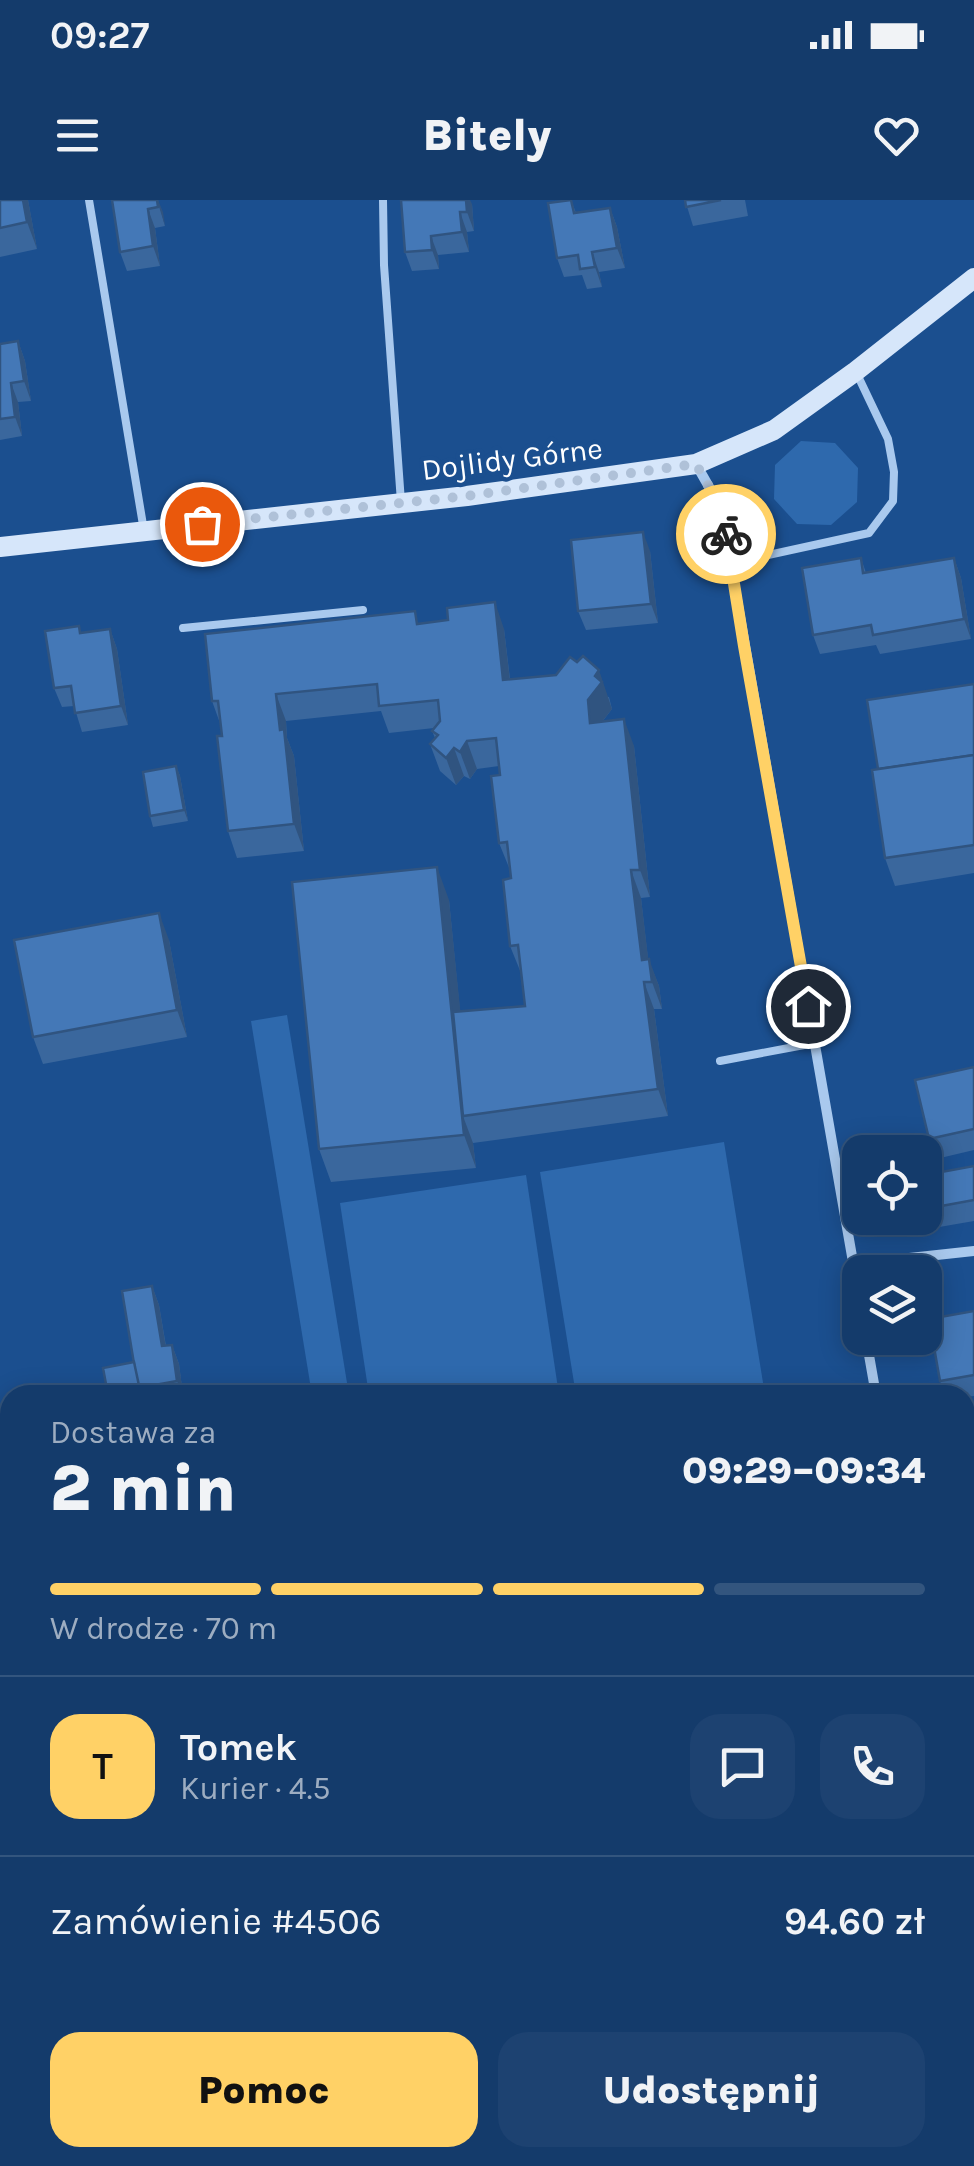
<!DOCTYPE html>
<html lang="pl">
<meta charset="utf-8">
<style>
:root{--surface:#143b6b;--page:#1d4271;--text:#f1f3f6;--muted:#9dadc1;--line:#33557e;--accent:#ffd166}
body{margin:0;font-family:Karla,sans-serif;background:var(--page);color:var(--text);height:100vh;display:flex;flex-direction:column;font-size:38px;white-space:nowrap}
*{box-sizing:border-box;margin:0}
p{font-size:32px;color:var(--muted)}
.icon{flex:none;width:55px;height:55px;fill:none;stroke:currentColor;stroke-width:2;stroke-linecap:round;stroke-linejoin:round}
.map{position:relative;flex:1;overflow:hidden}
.side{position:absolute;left:0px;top:1185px;width:975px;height:782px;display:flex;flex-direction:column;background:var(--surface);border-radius:30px 30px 0 0;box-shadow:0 5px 25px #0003,0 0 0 2px var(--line)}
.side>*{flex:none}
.buttons{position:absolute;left:842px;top:935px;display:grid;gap:20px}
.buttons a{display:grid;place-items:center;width:100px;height:100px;border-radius:20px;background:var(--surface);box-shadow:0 5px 25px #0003,0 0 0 2px var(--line);font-size:50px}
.pin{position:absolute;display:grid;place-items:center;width:85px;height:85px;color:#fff;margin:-42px;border:5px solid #fff;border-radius:50%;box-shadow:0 2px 10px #0007}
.courier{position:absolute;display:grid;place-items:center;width:100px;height:100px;margin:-50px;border:8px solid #ffd166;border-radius:50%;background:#fff;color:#222;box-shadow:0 2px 12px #0007}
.head em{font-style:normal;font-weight:800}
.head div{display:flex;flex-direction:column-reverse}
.head{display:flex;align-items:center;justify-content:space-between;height:170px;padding:0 50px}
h1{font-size:65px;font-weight:800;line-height:75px}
.bar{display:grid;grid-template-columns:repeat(4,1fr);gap:15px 10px;align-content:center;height:120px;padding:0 50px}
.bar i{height:12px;border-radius:8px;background:var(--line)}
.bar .active{background:var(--accent)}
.bar p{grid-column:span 4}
.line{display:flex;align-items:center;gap:25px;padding:0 50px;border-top:2px solid var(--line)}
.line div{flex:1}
.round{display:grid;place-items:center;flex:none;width:105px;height:105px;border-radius:30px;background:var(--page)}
.primary-button{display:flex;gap:20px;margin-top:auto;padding:20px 50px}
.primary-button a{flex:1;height:115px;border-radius:30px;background:var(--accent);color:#111;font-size:40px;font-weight:800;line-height:115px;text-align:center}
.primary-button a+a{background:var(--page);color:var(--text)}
.status{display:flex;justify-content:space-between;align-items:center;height:70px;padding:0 50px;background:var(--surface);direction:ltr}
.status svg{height:28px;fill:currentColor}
header{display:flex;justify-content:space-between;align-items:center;height:130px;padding:0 50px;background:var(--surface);font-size:45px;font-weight:800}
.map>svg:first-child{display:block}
.green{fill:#2e69ad}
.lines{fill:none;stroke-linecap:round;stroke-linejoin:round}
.lane{stroke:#a9c9ee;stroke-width:8}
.street{stroke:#a9c9ee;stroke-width:10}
.secondary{stroke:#d6e6fa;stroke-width:20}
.wall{fill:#3a679d}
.shaded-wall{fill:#305480}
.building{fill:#4478b7;stroke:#305480;stroke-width:2.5}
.done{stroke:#afc1d8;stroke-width:10;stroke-dasharray:0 18}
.route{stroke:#ffd166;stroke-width:12}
.labels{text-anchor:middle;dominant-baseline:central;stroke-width:9;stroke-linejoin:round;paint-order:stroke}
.street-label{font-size:30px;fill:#fff;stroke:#1b4f8f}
</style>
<div class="status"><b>09:27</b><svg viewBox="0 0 49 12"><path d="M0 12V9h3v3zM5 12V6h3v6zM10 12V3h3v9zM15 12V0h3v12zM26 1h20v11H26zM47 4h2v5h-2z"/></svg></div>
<header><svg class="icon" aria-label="menu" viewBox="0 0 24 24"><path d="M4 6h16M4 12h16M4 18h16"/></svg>Bitely<svg class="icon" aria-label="heart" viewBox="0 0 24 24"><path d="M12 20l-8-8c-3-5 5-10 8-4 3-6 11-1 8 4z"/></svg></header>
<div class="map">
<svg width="974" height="1966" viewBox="0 0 974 1966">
<rect width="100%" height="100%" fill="#1b4f8f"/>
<g class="green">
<path d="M 801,241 L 835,243 L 858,268 L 857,302 L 831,325 L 797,324 L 774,299 L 775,265 Z"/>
<path d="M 287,815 L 349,1195 L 312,1195 L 251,821 Z"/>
<path d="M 724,942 L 765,1195 L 576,1195 L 540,972 Z"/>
<path d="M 526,975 L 559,1195 L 369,1195 L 340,1003 Z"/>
</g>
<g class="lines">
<g class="lane">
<path d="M 89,0 L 144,331"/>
<path d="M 383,0 L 384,65 L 401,302"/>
<path d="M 732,363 L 869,333 L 893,301 L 894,272 L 888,239 L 857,174"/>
<path d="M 183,428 L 363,410"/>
<path d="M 720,861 L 815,843"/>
</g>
<g class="street">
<path d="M 696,264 L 721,308 L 860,1102"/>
<path d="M 854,1064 L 974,1051"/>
<path d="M 866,1138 L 876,1195"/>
<path d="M 0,1414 L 10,1413"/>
<path d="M 965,1719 L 974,1772"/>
</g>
<path class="secondary" d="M 0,347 L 467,296 L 696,264 L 774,230 L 856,171 L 974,78"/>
</g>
<g class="wall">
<path d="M 0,0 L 28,0 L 37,49 L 0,57 Z"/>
<path d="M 112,0 L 158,0 L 165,26 L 155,28 L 160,66 L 127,71 L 120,52 Z"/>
<path d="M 571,0 L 576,13 L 610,8 L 617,27 L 625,68 L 599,72 L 602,87 L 587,89 L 582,75 L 564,77 L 557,58 Z"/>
<path d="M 685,0 L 745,0 L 748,16 L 693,26 Z"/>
<path d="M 472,4 L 474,31 L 467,32 L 469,52 L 438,55 L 439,69 L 412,71 L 405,52 Z"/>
<path d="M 18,141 L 25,161 L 31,201 L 18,202 L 22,236 L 0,240 L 0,144 Z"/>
<path d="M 650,351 L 658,423 L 586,430 L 578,411 Z"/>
<path d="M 861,358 L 866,373 L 954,358 L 961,378 L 971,439 L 880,454 L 876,445 L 820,454 L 813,435 Z"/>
<path d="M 420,423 L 504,429 L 510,479 L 609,497 L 612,509 L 602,522 L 634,546 L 650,697 L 641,698 L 648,759 L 659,786 L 662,809 L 654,809 L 668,916 L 473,943 L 476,968 L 331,982 L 319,949 L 449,700 L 460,811 L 525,806 L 521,773 L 510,746 L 511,678 L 510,670 L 499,643 L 499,566 L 477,569 L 470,579 L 464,576 L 456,585 L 440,571 L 430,544 L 435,538 L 432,531 L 434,528 L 389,533 L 381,511 L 286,521 L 287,538 L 294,556 L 304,651 L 237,658 L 228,631 L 221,526 L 212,501 Z"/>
<path d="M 79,426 L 81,433 L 110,429 L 117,449 L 128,525 L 82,532 L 74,506 L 62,507 L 54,488 Z"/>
<path d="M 974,484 L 974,673 L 895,686 L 885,658 L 878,569 Z"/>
<path d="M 176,566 L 180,576 L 188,621 L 153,627 L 150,616 Z"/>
<path d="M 169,740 L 187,837 L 43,864 L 33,837 Z"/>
<path d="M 974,867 L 974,950 L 936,959 L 929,939 Z"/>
<path d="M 974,966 L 974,1021 L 922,1030 L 917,1018 L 925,1018 L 925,975 Z"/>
<path d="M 152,1086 L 159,1105 L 166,1146 L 172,1145 L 179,1164 L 183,1195 L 108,1195 L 134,1162 Z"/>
<path d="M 974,1111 L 974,1196 L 965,1197 L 965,1195 L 945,1195 L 940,1181 Z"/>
</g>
<g class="shaded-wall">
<path d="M 23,0 L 28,0 L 37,49 L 27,22 Z"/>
<path d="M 157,0 L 158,0 L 163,12 L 165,26 Z"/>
<path d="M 466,0 L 470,0 L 472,4 L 474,31 L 467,12 Z"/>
<path d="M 610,8 L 617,27 L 625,68 L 617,48 Z"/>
<path d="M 148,9 L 155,28 L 160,66 L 153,46 Z"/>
<path d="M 460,12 L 467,32 L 469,52 L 462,32 Z"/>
<path d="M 431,36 L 438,55 L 439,69 L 432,50 Z"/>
<path d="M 592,52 L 599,72 L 602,87 L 595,67 Z"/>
<path d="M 18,141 L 25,161 L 31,201 L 24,181 Z"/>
<path d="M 11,183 L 18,202 L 22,236 L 15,217 Z"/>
<path d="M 643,332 L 650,351 L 658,423 L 651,404 Z"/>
<path d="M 954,358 L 961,378 L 971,439 L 964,419 Z"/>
<path d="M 495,402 L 504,429 L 513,507 L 503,480 Z"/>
<path d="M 110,429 L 117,449 L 128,525 L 121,506 Z"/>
<path d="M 599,470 L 612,509 L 598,527 L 590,523 L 588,500 L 595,476 Z"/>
<path d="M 276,494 L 286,521 L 287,538 L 294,556 L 304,651 L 294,624 Z"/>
<path d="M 624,519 L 634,546 L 650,697 L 640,670 Z"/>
<path d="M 467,541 L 477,569 L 470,579 L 460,552 Z"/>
<path d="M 454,548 L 464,576 L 456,585 L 446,558 Z"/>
<path d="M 176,566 L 180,576 L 188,621 L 184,610 Z"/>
<path d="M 437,667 L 449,700 L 471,915 L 463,916 L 473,943 L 476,968 L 464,935 Z"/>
<path d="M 631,670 L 641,698 L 651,782 L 642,760 Z"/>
<path d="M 159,713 L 169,740 L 187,837 L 177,810 Z"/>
<path d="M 649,759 L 659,786 L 662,809 L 652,782 Z"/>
<path d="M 644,782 L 654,809 L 668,916 L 658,889 Z"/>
<path d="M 152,1086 L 159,1105 L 169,1166 L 162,1146 Z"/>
<path d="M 172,1145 L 179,1164 L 183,1195 L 177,1181 Z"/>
</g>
<g class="building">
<path d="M 0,0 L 23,0 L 27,22 L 0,28 Z"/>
<path d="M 112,0 L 157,0 L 158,7 L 148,9 L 153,46 L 120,52 Z"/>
<path d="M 401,0 L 466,0 L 467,12 L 460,12 L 462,32 L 431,36 L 432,50 L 405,52 Z"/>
<path d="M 571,0 L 574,13 L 610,8 L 617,48 L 592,52 L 595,67 L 580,69 L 578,55 L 557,58 L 548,3 Z"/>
<path d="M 685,0 L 721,0 L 686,7 Z"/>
<path d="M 18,141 L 24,181 L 11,183 L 15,217 L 0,219 L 0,144 Z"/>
<path d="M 643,332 L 651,404 L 578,411 L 571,340 Z"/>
<path d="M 861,358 L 863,373 L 954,358 L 964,419 L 873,435 L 871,425 L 813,435 L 802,368 Z"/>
<path d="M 495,402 L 503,480 L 556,475 L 570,457 L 577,462 L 583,456 L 599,470 L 595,476 L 602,482 L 588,500 L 590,523 L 624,519 L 640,670 L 631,670 L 642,760 L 649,759 L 652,782 L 644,782 L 658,889 L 463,916 L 453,812 L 525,806 L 518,745 L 510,746 L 503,680 L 511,678 L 507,642 L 499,643 L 491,576 L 500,575 L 496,538 L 467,541 L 460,552 L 454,548 L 446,558 L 430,544 L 438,535 L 432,531 L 440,521 L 438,500 L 379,506 L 377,484 L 276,494 L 280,530 L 284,529 L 294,624 L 228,631 L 217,536 L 222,536 L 218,501 L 212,501 L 205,434 L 415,411 L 417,424 L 448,420 L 447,408 Z"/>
<path d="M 79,426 L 80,433 L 110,429 L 121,506 L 75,513 L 71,486 L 54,488 L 45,431 Z"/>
<path d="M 974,484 L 974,555 L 878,569 L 867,500 Z"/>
<path d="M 974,555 L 974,645 L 885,658 L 872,570 Z"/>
<path d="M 176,566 L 184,610 L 150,616 L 143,572 Z"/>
<path d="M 437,667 L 464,935 L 319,949 L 292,682 Z"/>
<path d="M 159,713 L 177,810 L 33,837 L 14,740 Z"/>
<path d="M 974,867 L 974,929 L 929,939 L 915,880 Z"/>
<path d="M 974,966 L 974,1000 L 925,1009 L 925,975 Z"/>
<path d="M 152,1086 L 162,1146 L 172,1145 L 177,1181 L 138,1188 L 122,1091 Z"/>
<path d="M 974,1111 L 974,1175 L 940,1181 L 929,1119 Z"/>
<path d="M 134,1162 L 141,1195 L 108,1195 L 103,1168 Z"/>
<path d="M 10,1932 L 10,1954 L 7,1933 Z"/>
<path d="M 11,1958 L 62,1958 L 63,1966 L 12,1966 Z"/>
<path d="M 88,1958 L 134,1958 L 135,1966 L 90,1966 Z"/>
<path d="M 284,1958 L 446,1958 L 446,1961 L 456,1959 L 457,1966 L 285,1966 Z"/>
<path d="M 835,1958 L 896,1958 L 897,1966 L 836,1966 Z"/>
</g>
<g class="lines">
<path class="done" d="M 202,324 L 467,296 L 696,264 L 721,308 L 726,334"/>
<path class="route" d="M 726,334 L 744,446 L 808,806"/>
</g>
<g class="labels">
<g class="street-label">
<text transform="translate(512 259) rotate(-7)">Dojlidy Górne</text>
</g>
</g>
</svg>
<div class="buttons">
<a><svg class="icon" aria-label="locate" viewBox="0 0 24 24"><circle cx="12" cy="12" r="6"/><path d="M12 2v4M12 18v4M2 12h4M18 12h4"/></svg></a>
<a><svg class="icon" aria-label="layers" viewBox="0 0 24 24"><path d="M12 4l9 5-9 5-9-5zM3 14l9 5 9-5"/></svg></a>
</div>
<div class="pin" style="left:202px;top:324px;background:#ea580c"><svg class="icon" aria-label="bag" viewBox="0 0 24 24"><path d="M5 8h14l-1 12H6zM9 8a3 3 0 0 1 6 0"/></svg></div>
<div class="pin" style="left:808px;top:806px;background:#1f2937"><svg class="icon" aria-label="home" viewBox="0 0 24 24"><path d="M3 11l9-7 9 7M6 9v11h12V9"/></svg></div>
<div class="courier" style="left:726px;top:334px"><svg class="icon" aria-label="bike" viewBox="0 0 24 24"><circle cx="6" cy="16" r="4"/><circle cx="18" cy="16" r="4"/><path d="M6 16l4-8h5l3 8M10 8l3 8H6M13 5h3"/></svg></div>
<section class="side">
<div class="head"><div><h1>2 min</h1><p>Dostawa za</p></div><em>09:29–09:34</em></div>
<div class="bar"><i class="active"></i><i class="active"></i><i class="active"></i><i></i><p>W drodze · 70 m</p></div>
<div class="line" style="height:180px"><b class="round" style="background:var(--accent);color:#111">T</b><div><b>Tomek</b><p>Kurier · 4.5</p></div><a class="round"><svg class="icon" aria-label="chat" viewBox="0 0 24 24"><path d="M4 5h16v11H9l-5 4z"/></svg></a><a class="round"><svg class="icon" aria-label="phone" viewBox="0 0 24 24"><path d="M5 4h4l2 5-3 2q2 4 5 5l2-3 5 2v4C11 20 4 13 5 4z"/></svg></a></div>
<div class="line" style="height:130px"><div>Zamówienie #4506</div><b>94.60 zł</b></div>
<div class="primary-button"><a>Pomoc</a><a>Udostępnij</a></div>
</section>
</div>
